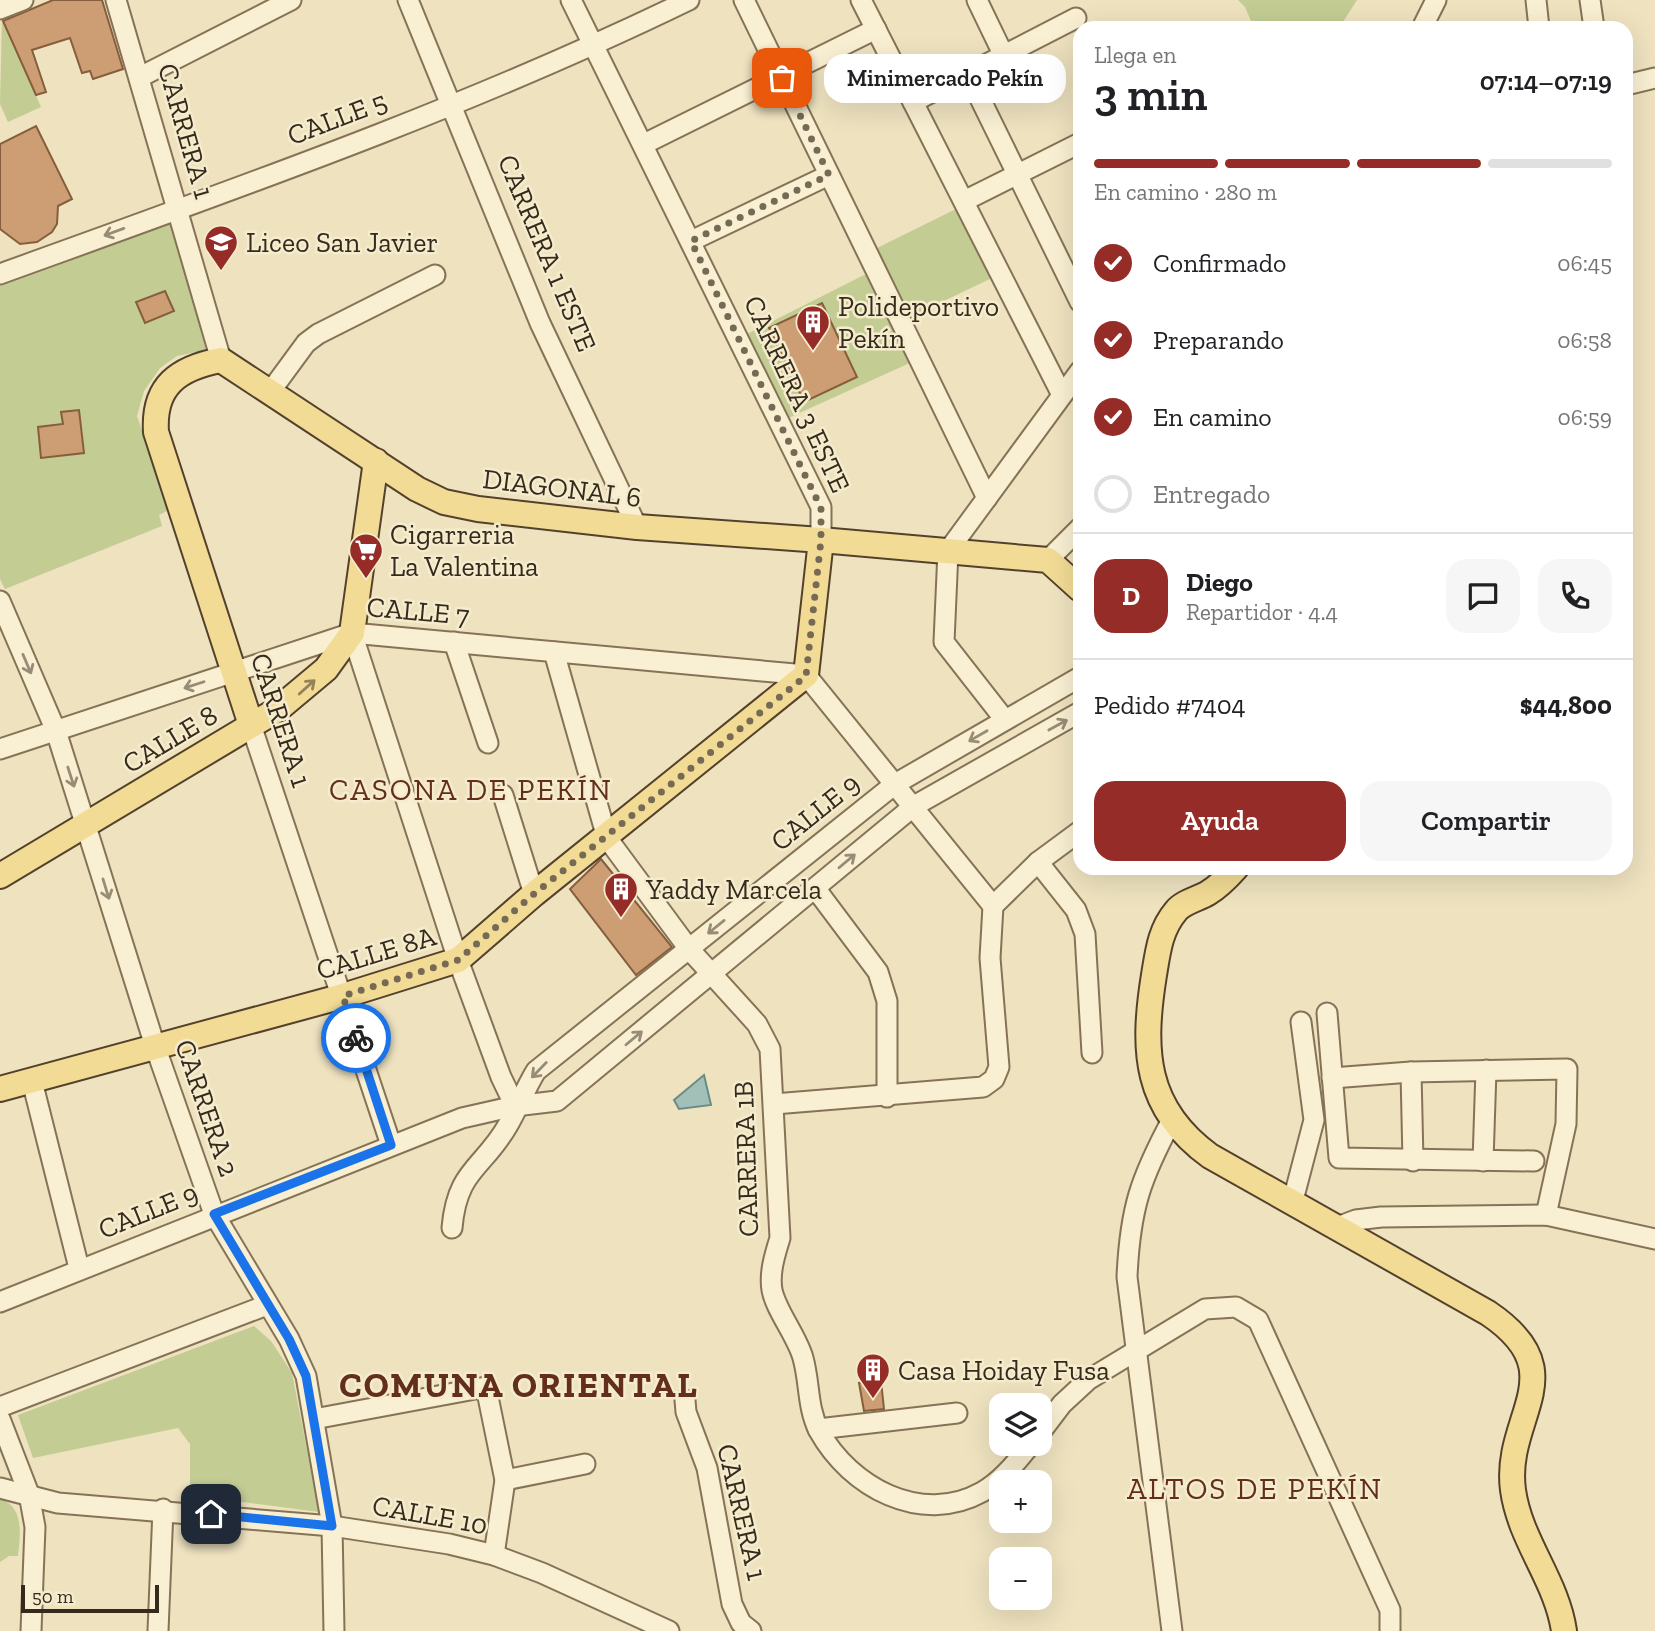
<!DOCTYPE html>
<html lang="es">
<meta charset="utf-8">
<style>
:root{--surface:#fff;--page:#f6f6f6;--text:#202124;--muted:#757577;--line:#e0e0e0;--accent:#962c27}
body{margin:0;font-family:"Zilla Slab",serif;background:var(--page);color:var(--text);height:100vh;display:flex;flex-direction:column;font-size:26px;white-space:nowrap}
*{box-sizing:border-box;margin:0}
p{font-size:23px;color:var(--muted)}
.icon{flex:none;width:38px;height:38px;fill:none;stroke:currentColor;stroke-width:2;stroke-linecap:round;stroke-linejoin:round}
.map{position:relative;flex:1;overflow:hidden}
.drawer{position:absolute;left:1073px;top:21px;width:560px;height:854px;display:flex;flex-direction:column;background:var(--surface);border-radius:21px;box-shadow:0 7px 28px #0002}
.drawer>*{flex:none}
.controls{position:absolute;left:989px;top:1393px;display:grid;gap:14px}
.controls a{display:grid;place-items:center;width:63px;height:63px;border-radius:14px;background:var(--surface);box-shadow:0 7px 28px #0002;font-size:35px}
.scale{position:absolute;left:21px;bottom:18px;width:138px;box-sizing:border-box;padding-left:7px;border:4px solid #362a1c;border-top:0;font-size:19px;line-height:24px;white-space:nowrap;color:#362a1c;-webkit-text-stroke:5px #f5ecce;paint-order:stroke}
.pin{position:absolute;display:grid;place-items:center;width:60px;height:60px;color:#fff;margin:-30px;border-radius:14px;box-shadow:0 4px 10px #0006}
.courier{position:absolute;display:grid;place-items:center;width:70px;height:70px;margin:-35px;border:5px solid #1a73e8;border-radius:50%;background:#fff;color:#222;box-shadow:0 2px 9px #0007}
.bubble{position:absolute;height:49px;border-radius:21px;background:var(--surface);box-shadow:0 7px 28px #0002;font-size:23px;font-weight:600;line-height:49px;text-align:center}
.overview em{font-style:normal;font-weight:600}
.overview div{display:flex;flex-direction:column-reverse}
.overview{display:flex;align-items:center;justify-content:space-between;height:119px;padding:0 21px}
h1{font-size:46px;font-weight:600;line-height:52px}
.bar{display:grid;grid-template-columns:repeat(4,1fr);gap:10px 7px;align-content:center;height:84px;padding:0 21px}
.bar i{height:9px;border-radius:5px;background:var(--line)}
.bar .current{background:var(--accent)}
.bar p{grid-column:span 4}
.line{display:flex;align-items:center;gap:18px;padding:0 21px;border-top:2px solid var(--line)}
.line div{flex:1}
.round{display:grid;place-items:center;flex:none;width:74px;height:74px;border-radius:21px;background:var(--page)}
ol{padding:0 21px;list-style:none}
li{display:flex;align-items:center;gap:21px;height:77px}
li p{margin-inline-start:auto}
li .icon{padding:7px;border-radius:50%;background:var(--accent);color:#fff;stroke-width:4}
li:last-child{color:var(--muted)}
li i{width:38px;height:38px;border:4px solid var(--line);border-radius:50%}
.primary-button{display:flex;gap:14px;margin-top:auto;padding:14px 21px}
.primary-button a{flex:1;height:80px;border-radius:21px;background:var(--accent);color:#fff;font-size:28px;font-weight:600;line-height:80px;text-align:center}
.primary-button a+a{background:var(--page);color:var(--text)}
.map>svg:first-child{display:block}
.green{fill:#c2cc93}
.water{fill:#a2c0b8;stroke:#698d86;stroke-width:2}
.building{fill:#cd9e74;stroke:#865e3d;stroke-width:2}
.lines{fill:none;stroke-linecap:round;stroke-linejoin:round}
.minor-casing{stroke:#867357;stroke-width:23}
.major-casing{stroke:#54412c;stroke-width:28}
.minor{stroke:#f9efd2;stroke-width:19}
.major{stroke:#f2db95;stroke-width:24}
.oneway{stroke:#988c77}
.oneway2{stroke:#948258}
.done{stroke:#766a55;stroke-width:7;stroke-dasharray:0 12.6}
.route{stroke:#1a73e8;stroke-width:9}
.labels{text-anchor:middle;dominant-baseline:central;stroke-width:5;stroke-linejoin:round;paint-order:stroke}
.street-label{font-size:28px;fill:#362a1c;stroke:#f5ecce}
.poi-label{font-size:28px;fill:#362a1c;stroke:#f5ecce;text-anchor:start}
.neighbourhood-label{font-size:30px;letter-spacing:2px;fill:#632e1b;stroke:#f5ecce}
.district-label{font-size:35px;font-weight:bold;letter-spacing:2px;fill:#632e1b;stroke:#f5ecce}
</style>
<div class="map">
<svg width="1655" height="1631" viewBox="0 0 1655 1631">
<rect width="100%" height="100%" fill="#eee2bf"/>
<g class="green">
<path d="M 1238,0 L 1357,0 L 1339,28 L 1254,28 L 1245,7 Z"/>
<path d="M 2,18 L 41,107 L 8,122 L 0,104 Z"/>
<path d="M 960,207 L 994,277 L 906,319 L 873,250 Z"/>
<path d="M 174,219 L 206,350 L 177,356 L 160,368 L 144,391 L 137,416 L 169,510 L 159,515 L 162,526 L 5,589 L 0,579 L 0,281 Z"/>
<path d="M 868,273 L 912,362 L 786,419 L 745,335 Z"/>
<path d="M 254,1326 L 271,1341 L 292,1373 L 319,1512 L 190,1495 L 190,1444 L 178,1428 L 33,1458 L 18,1415 Z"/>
<path d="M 0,1499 C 25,1507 20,1536 18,1556 L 9,1556 L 0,1562 Z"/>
</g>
<path class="water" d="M 704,1075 L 711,1105 L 679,1109 L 674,1100 Z"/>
<g class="building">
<path d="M 53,0 L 102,0 L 123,69 L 93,79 L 90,71 L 82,73 L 70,38 L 32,50 L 46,92 L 36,95 L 3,21 Z"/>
<path d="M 36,126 L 72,199 L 58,206 L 57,224 L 52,232 L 37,242 L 20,244 L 0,229 L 0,144 Z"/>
<path d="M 165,291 L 174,311 L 145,323 L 136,302 Z"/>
<path d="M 822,303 L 857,377 L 804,402 L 769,328 Z"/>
<path d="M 79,410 L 84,453 L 41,458 L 38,427 L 63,424 L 61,412 Z"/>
<path d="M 601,859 L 672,947 L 636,975 L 570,889 Z"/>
<path d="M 881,1381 L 884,1409 L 864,1411 L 859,1383 Z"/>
</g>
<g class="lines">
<g class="minor-casing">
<g id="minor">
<path d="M 116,0 L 221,360"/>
<path d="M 408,0 L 540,323 L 637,527"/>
<path d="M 571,0 L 821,507 L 821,540"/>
<path d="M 744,0 L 987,498"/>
<path d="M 861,0 L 1062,395"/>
<path d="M 977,0 L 1004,56"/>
<path d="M 1536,0 L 1539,28"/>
<path d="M 1590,0 L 1594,28"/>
<path d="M 0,9 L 23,0"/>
<path d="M 1422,28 L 1436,0"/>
<path d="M 968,74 L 1080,302"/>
<path d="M 140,77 L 291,0"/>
<path d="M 1626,85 L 1655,78"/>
<path d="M 913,102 L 1076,18"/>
<path d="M 644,144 L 876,29"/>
<path d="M 964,201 L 1080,143"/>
<path d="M 691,241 L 829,175"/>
<path d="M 0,274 C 232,190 467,108 689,0"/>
<path d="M 270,392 L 306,343 L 318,334 L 435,275"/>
<path d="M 1048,560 L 1080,528"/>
<path d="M 0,601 L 56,731 L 155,1046 L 214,1214 L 289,1339 L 306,1376 L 332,1526 L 334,1631"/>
<path d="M 352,633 L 458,960 L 501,1077 L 515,1106"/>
<path d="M 454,642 L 488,743"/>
<path d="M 554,652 L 607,838 L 689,949 L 757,1024 L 770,1049 L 780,1238 C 775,1254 769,1273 772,1290 C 776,1311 797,1336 803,1358 C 810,1383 807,1407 819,1431 C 850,1487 921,1526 982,1492 C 1002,1481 1017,1461 1031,1444"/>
<path d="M 1005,720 L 944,642 L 948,551 L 1080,371"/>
<path d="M 251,725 L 391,1145"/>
<path d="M 0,749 L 352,633 L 806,675 L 993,906"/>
<path d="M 503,795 L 534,894"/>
<path d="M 1038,862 L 1076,910 L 1085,934 L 1092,1053"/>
<path d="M 815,888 L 878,972 L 887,1001 L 887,1097"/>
<path d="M 1327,1013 L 1339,1158 L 1534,1161"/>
<path d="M 1411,1072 L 1413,1161"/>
<path d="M 1332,1078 L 1411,1072 L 1567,1069 L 1566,1124 L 1546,1215"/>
<path d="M 32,1081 L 79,1268"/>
<path d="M 774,1104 L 983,1087 L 994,1079 L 999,1067 L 990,958 L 993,906 L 1038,862 L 1080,831"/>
<path d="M 1483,1161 L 1486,1070"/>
<path d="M 1292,1204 L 1314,1120 L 1301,1022"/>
<path d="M 452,1228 C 457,1169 483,1169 508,1125 C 518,1108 525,1089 536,1071 L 895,784 L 1080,677"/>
<path d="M 1335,1228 L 1356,1220 L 1381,1217 L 1546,1215 L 1655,1239"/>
<path d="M 0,1302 L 462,1118 L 515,1106 L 557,1101 L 914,806 L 1080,712"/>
<path d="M 685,1400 L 686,1412 L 707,1468 L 732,1604 L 741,1623 L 751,1631"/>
<path d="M 0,1407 L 267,1305"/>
<path d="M 0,1419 L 29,1494 L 35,1527 L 31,1631"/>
<path d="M 314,1419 L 486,1387 L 505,1480 L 494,1555"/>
<path d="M 818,1429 L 957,1413"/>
<path d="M 1040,1433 L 1062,1404 L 1088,1380 L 1205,1309 L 1236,1307 L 1258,1320 L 1390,1610 L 1390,1631"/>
<path d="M 505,1480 L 585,1464"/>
<path d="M 0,1488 L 58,1503 L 332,1526 L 449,1544 L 494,1555 L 542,1573 L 669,1631"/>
<path d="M 158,1631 L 163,1509"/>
<path d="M 1172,1631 L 1127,1277 C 1130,1209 1140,1179 1173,1118"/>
</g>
</g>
<g class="major-casing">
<g id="major">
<path d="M 251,725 L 156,432 C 153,386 178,368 221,360 L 417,489 L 444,502 L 478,509 L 637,527 L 821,540 L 1048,560 L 1080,589"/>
<path d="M 1236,868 C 1228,877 1218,887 1208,893 C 1198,899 1183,902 1176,911 C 1160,930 1158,951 1154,975 C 1142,1050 1144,1108 1210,1156 L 1488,1313 C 1577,1373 1503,1416 1513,1490 C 1520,1541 1557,1581 1564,1631"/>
<path d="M 0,876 L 277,710 L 326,669 L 352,633 L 376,461"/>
<path d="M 0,1089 L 343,996 L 458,960 L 534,894 L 806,675 L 821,540"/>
</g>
</g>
<use href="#minor" class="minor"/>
<use href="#major" class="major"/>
</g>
<defs><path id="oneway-shaft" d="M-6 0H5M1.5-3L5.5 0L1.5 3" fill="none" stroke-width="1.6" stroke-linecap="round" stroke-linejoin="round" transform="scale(1.75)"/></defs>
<g class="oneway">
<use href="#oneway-shaft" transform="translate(114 232) rotate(160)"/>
<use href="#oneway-shaft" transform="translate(27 664) rotate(67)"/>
<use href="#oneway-shaft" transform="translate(194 685) rotate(162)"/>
<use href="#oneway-shaft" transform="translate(1058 725) rotate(-29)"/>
<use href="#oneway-shaft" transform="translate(978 736) rotate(150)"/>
<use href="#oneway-shaft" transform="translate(71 777) rotate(72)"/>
<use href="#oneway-shaft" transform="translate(847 861) rotate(-40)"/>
<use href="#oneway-shaft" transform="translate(106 889) rotate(73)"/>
<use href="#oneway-shaft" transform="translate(716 927) rotate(141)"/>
<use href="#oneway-shaft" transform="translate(634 1038) rotate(-40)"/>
<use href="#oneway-shaft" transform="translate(539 1070) rotate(134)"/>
</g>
<use class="oneway2" href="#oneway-shaft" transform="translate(307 687) rotate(-42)"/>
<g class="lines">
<path class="done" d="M 356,1038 L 343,996 L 458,960 L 534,894 L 806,676 L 821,540 L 821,508 L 691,241 L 829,175 L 782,78"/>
<path class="route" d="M 211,1514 L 332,1526 L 306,1376 L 289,1339 L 214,1214 L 391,1145 L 356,1038"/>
</g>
<defs>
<g id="school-pin" transform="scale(1.75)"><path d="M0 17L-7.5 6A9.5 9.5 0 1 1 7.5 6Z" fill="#962c27" stroke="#f5ecce"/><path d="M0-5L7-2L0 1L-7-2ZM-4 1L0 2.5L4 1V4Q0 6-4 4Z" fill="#fff"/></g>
<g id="building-pin" transform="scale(1.75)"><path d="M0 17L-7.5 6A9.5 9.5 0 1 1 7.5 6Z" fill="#962c27" stroke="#f5ecce"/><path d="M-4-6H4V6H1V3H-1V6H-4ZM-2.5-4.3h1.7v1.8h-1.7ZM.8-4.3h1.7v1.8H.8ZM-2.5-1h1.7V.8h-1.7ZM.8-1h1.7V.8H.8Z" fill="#fff"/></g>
<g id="supermarket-pin" transform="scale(1.75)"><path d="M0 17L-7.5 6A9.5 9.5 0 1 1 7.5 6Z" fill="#962c27" stroke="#f5ecce"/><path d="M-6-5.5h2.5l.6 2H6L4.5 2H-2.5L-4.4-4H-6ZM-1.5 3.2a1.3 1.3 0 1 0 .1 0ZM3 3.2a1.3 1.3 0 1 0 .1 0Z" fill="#fff"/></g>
</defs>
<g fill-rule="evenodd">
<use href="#school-pin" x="221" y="242"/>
<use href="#building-pin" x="813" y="322"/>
<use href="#supermarket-pin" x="366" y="550"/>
<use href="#building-pin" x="621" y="889"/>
<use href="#building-pin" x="873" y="1370"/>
</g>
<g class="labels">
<g class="street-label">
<text transform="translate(337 118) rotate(-21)">CALLE 5</text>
<text transform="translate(186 131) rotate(74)">CARRERA 1</text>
<text transform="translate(547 253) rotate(67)">CARRERA 1 ESTE</text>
<text transform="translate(797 394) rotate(65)">CARRERA 3 ESTE</text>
<text transform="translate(562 488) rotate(7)">DIAGONAL 6</text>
<text transform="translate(418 611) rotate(5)">CALLE 7</text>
<text transform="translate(281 720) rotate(72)">CARRERA 1</text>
<text transform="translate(170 739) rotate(-31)">CALLE 8</text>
<text transform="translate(815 812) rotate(-39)">CALLE 9</text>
<text transform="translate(376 953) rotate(-17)">CALLE 8A</text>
<text transform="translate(207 1108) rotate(71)">CARRERA 2</text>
<text transform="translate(746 1159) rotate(-92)">CARRERA 1B</text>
<text transform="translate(148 1211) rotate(-22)">CALLE 9</text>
<text transform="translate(742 1512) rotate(77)">CARRERA 1</text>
<text transform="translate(430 1515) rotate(10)">CALLE 10</text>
</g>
<g class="poi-label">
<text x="246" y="242">Liceo San Javier</text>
<text x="838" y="306">Polideportivo<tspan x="838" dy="32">Pekín</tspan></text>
<text x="390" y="534">Cigarreria<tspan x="390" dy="32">La Valentina</tspan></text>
<text x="646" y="889">Yaddy Marcela</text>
<text x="898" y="1370">Casa Hoiday Fusa</text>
</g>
<g class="neighbourhood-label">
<text x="471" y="790">CASONA DE PEKÍN</text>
<text x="1255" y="1489">ALTOS DE PEKÍN</text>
</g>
<g class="district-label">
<text x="519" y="1385">COMUNA ORIENTAL</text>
</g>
</g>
</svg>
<div class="controls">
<a><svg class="icon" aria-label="layers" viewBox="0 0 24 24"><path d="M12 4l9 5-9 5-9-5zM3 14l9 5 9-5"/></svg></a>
<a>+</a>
<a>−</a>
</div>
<div class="scale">50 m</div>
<div class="pin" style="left:782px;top:78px;background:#ea580c"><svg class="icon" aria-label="bag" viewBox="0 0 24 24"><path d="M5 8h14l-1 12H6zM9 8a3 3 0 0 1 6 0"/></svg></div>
<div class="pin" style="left:211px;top:1514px;background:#1f2937"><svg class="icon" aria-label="home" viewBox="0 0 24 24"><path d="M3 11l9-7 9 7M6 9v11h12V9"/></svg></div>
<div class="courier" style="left:356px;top:1038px"><svg class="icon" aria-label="bike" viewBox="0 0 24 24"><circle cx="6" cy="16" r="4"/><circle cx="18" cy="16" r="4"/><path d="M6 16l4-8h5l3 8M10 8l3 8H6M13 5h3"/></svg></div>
<div class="bubble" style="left:824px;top:54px;width:242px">Minimercado Pekín</div>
<section class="drawer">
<div class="overview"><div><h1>3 min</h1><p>Llega en</p></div><em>07:14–07:19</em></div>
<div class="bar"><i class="current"></i><i class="current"></i><i class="current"></i><i></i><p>En camino · 280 m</p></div>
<ol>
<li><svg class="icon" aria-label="check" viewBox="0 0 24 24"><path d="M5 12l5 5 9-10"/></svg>Confirmado<p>06:45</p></li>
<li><svg class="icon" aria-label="check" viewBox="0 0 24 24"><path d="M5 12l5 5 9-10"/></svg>Preparando<p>06:58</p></li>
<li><svg class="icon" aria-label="check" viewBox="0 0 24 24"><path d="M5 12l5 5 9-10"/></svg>En camino<p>06:59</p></li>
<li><i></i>Entregado</li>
</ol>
<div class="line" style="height:126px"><b class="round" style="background:var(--accent);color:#fff">D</b><div><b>Diego</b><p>Repartidor · 4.4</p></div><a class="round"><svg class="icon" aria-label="chat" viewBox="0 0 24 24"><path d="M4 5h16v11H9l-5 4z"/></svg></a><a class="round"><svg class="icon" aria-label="phone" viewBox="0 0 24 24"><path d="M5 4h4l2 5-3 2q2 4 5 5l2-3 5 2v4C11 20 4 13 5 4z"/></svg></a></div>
<div class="line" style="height:91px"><div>Pedido #7404</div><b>$44,800</b></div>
<div class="primary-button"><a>Ayuda</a><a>Compartir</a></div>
</section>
</div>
